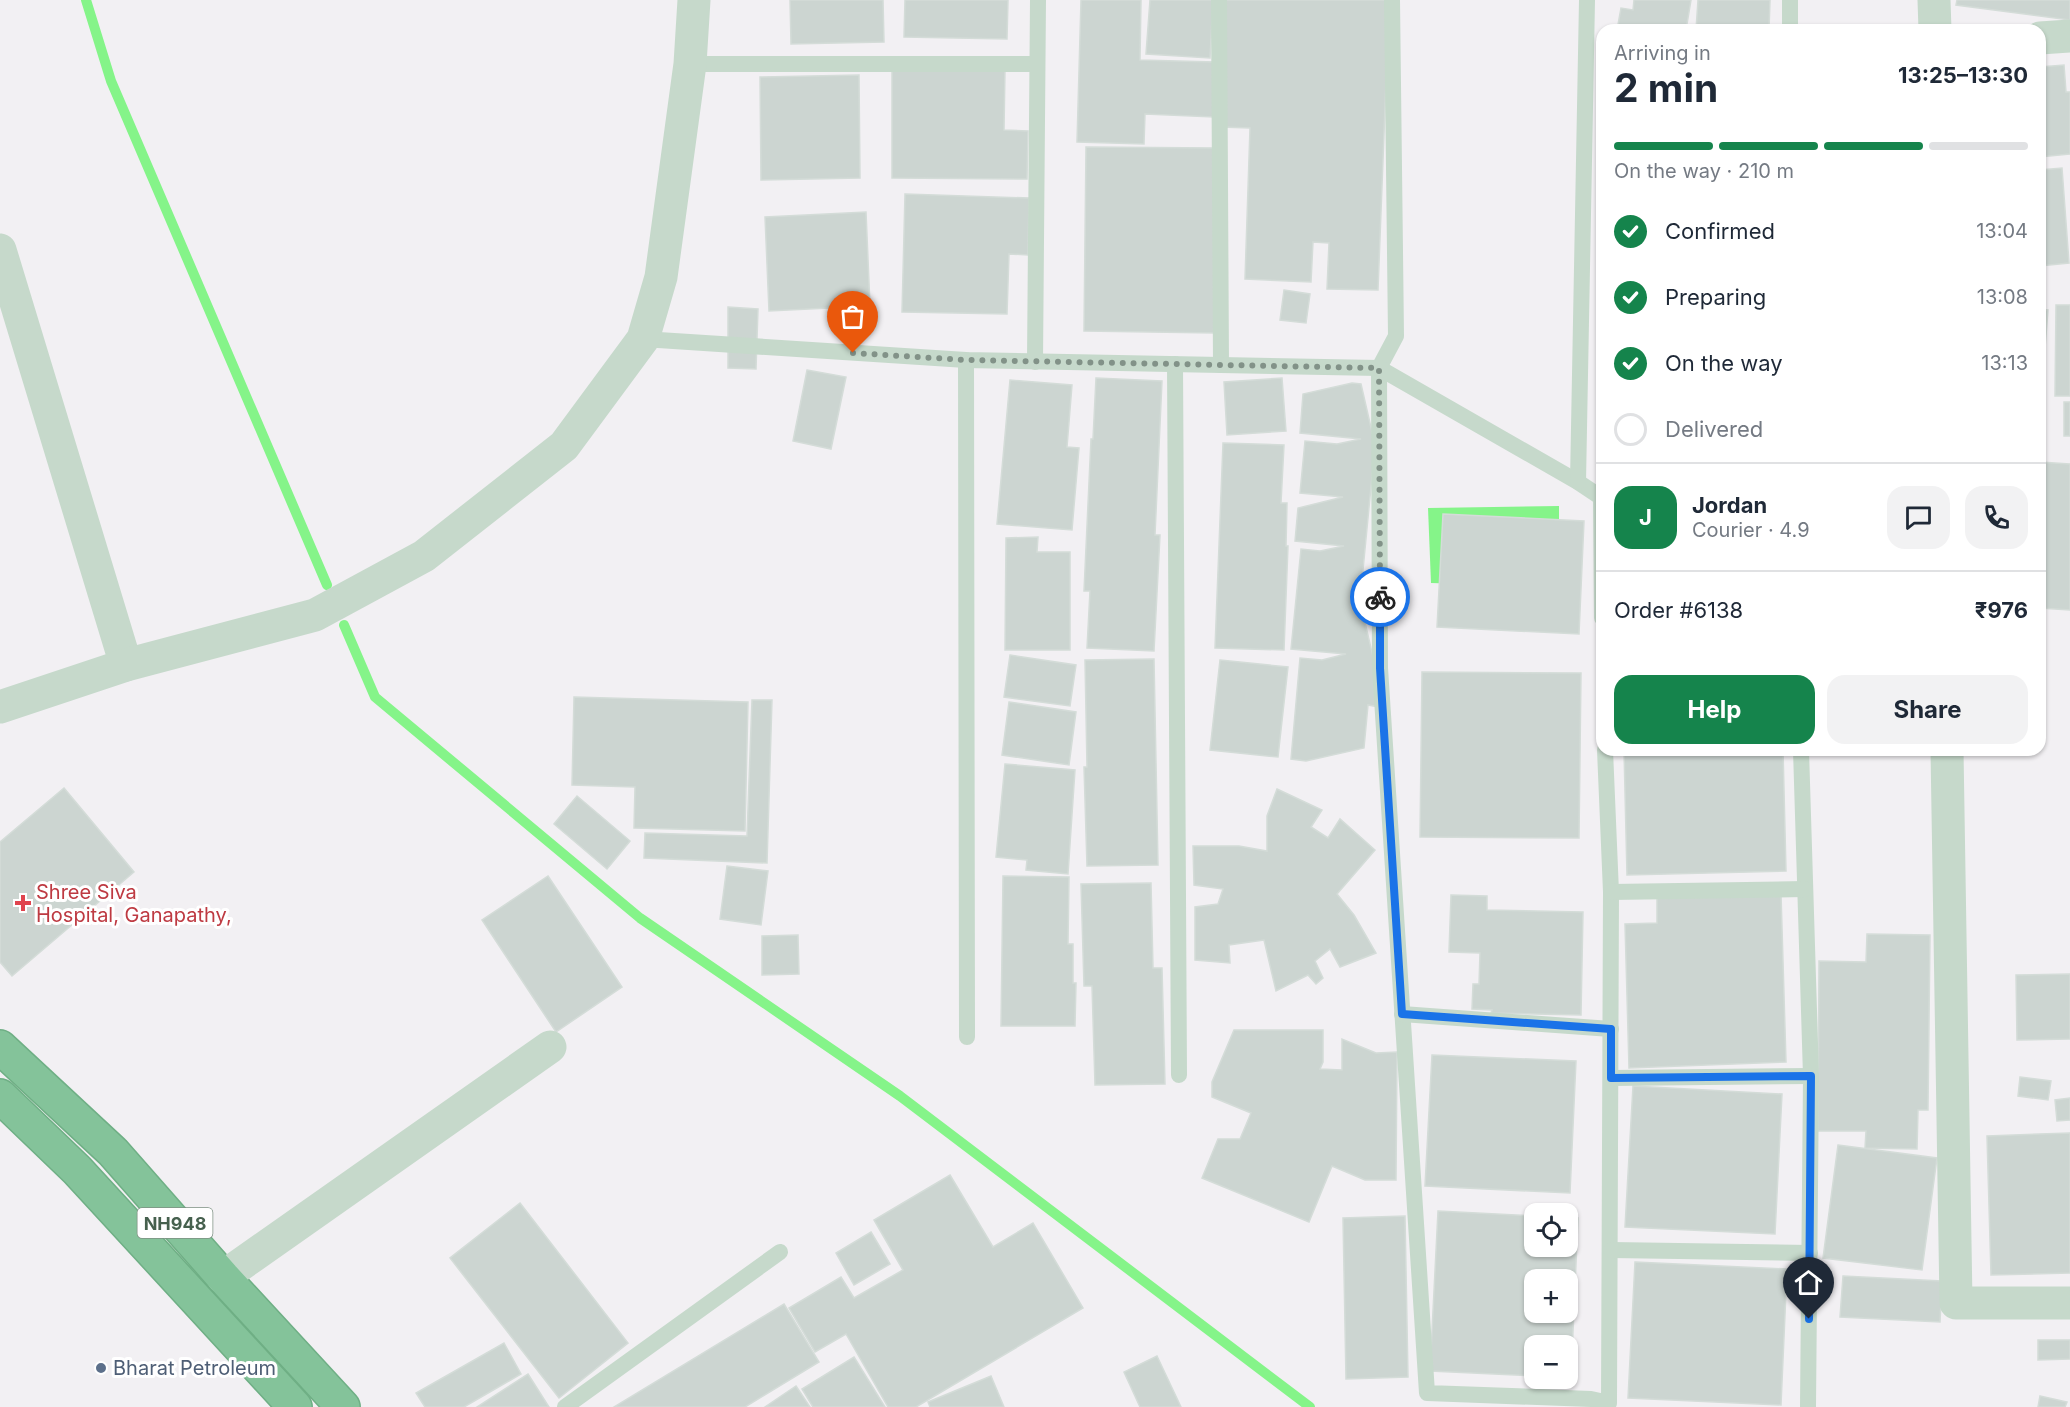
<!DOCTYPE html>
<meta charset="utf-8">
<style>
:root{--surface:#fff;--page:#f2f2f3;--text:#1f2937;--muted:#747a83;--line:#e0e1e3;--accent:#15844c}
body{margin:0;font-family:Inter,sans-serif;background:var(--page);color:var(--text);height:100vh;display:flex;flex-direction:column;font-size:22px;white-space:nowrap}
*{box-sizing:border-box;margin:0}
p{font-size:20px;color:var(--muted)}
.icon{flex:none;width:33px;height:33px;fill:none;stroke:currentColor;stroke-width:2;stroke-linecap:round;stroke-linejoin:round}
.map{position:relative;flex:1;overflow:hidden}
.sheet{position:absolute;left:1596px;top:24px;width:450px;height:732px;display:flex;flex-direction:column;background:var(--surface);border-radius:18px;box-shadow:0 2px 4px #0004}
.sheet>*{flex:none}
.controls{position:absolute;left:1524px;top:1203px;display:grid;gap:12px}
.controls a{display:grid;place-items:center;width:54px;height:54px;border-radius:12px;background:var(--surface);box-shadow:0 2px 4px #0004;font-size:30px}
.pin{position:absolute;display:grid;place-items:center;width:51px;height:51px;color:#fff;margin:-62px -26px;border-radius:50% 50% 50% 0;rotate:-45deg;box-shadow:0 0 6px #0007}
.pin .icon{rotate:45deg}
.courier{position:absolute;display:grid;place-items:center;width:60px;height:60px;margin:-30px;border:4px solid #1a73e8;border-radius:50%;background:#fff;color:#222;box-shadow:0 2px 8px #0007}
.summary em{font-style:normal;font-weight:700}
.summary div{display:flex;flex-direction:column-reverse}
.summary{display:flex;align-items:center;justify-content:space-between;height:102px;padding:0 18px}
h1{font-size:39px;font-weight:700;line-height:45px}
.bar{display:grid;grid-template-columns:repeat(4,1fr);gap:9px 6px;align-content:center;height:72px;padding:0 18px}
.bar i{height:8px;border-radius:4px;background:var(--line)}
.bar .active{background:var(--accent)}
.bar p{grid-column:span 4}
.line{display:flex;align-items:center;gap:15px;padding:0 18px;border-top:2px solid var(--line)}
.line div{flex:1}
.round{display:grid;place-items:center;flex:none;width:63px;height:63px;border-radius:18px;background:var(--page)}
ol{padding:0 18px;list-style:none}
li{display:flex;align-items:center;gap:18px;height:66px}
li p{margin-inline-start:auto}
li .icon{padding:6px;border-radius:50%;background:var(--accent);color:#fff;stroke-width:4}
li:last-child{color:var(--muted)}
li i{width:33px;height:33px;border:3px solid var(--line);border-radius:50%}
.cta{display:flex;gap:12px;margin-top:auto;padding:12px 18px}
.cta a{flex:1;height:69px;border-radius:18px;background:var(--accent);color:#fff;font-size:24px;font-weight:700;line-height:69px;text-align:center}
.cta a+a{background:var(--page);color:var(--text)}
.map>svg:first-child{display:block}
.water{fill:#85f489}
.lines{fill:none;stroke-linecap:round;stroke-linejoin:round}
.stream{stroke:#85f489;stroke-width:10}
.building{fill:#ccd5d1;stroke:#d4dcd8;stroke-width:1.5;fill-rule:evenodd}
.highway-casing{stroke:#6faf85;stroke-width:36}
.lane{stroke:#c6d9cb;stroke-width:16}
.street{stroke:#c6d9cb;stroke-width:33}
.highway{stroke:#84c39a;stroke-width:33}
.done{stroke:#829288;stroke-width:6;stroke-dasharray:0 10.8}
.route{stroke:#1a73e8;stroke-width:8}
.health-dot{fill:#e0444e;stroke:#fff;stroke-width:2}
.service-dot{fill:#5c6f8a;stroke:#fff;stroke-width:2}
.labels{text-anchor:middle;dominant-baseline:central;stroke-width:6;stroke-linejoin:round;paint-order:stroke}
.shield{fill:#fff;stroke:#7e9083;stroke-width:1.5}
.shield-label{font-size:18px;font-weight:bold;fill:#46604e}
.health-label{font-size:20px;fill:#be3a42;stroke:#fff;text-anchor:start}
.service-label{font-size:20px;fill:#4e5e75;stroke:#fff;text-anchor:start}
</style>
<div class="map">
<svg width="2070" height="1407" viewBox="0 0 2070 1407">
<rect width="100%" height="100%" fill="#f2f0f3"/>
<path class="water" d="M 1559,506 L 1559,587 L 1431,583 L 1428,508 Z"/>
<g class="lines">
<g class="stream">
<path d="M 86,0 L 111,81 L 327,585"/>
<path d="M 344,625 L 375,697 L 640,918 L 900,1096 L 1310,1407"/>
</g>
</g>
<g class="building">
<path d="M 790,0 L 883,0 L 884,42 L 791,44 Z"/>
<path d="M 905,0 L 1008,0 L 1007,39 L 904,37 Z"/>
<path d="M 1081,0 L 1141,0 L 1140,60 L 1215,62 L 1214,117 L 1145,114 L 1144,144 L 1077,142 Z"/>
<path d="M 1150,0 L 1213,0 L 1210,58 L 1146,54 Z"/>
<path d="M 1225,0 L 1386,0 L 1388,29 L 1378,290 L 1327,289 L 1329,243 L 1313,242 L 1311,282 L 1245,279 L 1250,128 L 1221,127 Z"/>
<path d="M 1634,0 L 1691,0 L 1686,30 L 1617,30 L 1621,8 L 1633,10 Z"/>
<path d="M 1698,0 L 1770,0 L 1769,30 L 1696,30 Z"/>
<path d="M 1957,0 L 2070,0 L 2070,20 L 1956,5 Z"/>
<path d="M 2064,65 L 2066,92 L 2070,92 L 2070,154 L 2040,157 L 2040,67 Z"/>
<path d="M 892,68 L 1005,69 L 1004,130 L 1028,131 L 1027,179 L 892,178 Z"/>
<path d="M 859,75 L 860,178 L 761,180 L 760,77 Z"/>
<path d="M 1086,147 L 1217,148 L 1215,333 L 1084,331 Z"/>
<path d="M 2062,168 L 2069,263 L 2040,266 L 2040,170 Z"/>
<path d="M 905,194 L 1029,198 L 1028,255 L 1009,254 L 1007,314 L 902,312 Z"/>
<path d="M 866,212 L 870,306 L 769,311 L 765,217 Z"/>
<path d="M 1284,290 L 1310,294 L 1306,323 L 1280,320 Z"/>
<path d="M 2056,305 L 2070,305 L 2070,396 L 2055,396 Z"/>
<path d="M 728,307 L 758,309 L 756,369 L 728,368 Z"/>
<path d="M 2040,309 L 2048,310 L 2043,373 L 2040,373 Z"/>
<path d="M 807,370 L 846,377 L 831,449 L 793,441 Z"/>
<rect x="2040" y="376" width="4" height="55"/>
<path d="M 1096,378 L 1162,381 L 1155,535 L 1160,535 L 1154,651 L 1087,648 L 1090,591 L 1084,591 L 1091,439 L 1093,439 Z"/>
<path d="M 1282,378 L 1286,431 L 1227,435 L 1224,382 Z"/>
<path d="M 1010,380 L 1072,385 L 1067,447 L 1079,448 L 1072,530 L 997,524 Z"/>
<path d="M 1352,383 L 1361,384 L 1375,445 L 1360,601 L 1381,691 L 1379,707 L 1368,705 L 1364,748 L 1306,761 L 1291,759 L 1300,658 L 1322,660 L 1346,654 L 1291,649 L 1301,549 L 1320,551 L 1344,546 L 1295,541 L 1298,508 L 1343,497 L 1300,493 L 1305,441 L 1337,444 L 1361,439 L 1300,433 L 1303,394 Z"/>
<rect x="2064" y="402" width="6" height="34"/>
<path d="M 1223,443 L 1284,445 L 1281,503 L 1287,503 L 1286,546 L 1288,546 L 1284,650 L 1215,648 Z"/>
<path d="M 2040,462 L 2070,464 L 2070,610 L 2040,608 Z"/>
<path d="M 1443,514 L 1584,521 L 1579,634 L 1437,627 Z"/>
<path d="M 1038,537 L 1037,552 L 1070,552 L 1070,650 L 1005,650 L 1006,538 Z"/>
<path d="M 1010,655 L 1076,665 L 1070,706 L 1004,697 Z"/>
<path d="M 1154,659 L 1158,865 L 1087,866 L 1084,767 L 1087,767 L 1085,660 Z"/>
<path d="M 1220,660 L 1288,667 L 1278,757 L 1210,750 Z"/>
<path d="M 1422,672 L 1581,673 L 1579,838 L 1420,837 Z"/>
<path d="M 574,697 L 748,702 L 745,831 L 634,828 L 635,787 L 572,785 Z"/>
<path d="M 752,700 L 772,700 L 767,863 L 644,858 L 645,833 L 747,836 Z"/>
<path d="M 1009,702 L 1076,712 L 1069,765 L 1002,755 Z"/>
<path d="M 1624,750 L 1783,750 L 1786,871 L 1627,875 Z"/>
<path d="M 1005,764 L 1075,770 L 1068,874 L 1026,870 L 1027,860 L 996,857 Z"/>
<path d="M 64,788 L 134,872 L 12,976 L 0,962 L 0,842 Z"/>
<path d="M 1277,789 L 1322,810 L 1311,827 L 1328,838 L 1340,819 L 1375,850 L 1337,894 L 1354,915 L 1376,953 L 1340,967 L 1330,949 L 1315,961 L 1323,978 L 1316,984 L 1308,975 L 1276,991 L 1264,940 L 1229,945 L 1230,963 L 1195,960 L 1195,907 L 1218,904 L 1223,889 L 1194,885 L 1193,846 L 1239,846 L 1267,851 L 1267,816 Z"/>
<path d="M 577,796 L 630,841 L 607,869 L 554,824 Z"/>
<path d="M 727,866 L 768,871 L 761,925 L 720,919 Z"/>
<path d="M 548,876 L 622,987 L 556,1032 L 482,920 Z"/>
<path d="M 1003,876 L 1069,877 L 1068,944 L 1073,944 L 1073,983 L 1076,983 L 1075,1026 L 1001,1026 Z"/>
<path d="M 1151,883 L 1153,968 L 1162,968 L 1165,1084 L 1095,1085 L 1092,986 L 1084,986 L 1081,884 Z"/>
<path d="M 1781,894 L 1786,1062 L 1629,1068 L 1625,924 L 1657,923 L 1657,898 Z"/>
<path d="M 1451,895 L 1487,896 L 1487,910 L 1583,912 L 1581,1015 L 1491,1013 L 1492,1010 L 1472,1009 L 1473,984 L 1479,984 L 1480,953 L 1449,952 Z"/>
<path d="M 1867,934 L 1930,935 L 1928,1110 L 1918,1110 L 1917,1149 L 1865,1148 L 1866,1131 L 1818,1131 L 1819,961 L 1866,962 Z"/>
<path d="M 798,935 L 799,974 L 762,975 L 762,936 Z"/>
<path d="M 2070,974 L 2070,1039 L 2017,1040 L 2016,975 Z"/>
<path d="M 1234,1030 L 1323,1030 L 1323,1062 L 1320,1069 L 1342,1070 L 1342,1039 L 1376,1053 L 1397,1052 L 1396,1180 L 1365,1180 L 1332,1166 L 1309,1222 L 1202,1178 L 1218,1139 L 1240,1139 L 1251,1113 L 1212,1097 L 1212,1082 Z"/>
<path d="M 1432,1055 L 1576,1061 L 1570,1193 L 1425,1186 Z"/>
<path d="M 2020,1077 L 2051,1081 L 2048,1100 L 2018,1096 Z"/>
<path d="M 1633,1086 L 1782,1094 L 1775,1234 L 1625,1227 Z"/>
<path d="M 2070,1098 L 2070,1120 L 2057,1121 L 2055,1100 Z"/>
<path d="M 2070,1133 L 2070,1273 L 1991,1275 L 1987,1136 Z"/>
<path d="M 1838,1145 L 1937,1158 L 1922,1270 L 1823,1258 Z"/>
<path d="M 950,1175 L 993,1247 L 1033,1223 L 1083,1308 L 916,1407 L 888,1407 L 846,1334 L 815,1352 L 789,1308 L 841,1277 L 854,1298 L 903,1270 L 874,1220 Z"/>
<path d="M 520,1203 L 628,1343 L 559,1398 L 450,1258 Z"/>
<path d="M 1438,1211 L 1534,1216 L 1534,1246 L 1568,1246 L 1568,1217 L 1578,1218 L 1571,1377 L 1568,1377 L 1568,1346 L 1534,1346 L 1534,1376 L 1430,1371 ZM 1534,1280 L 1568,1280 L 1568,1312 L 1534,1312 Z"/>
<path d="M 1405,1216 L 1408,1377 L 1346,1379 L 1343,1218 Z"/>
<path d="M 871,1232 L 890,1264 L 854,1285 L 836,1253 Z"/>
<path d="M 1635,1262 L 1787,1269 L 1781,1405 L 1628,1398 Z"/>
<path d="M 1843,1276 L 1942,1281 L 1940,1322 L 1840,1317 Z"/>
<path d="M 784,1304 L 819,1362 L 745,1407 L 614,1407 Z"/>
<path d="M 2038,1340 L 2070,1340 L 2070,1359 L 2038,1360 Z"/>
<path d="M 504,1343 L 521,1374 L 464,1407 L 425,1407 L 416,1393 Z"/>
<path d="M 1157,1356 L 1181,1407 L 1140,1407 L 1124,1372 Z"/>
<path d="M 854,1357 L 885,1407 L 813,1407 L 802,1389 Z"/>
<path d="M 528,1374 L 549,1407 L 477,1407 Z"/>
<path d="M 991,1376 L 1004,1407 L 930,1407 L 928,1402 Z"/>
<path d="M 796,1386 L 810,1407 L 765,1407 Z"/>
<path d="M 2040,1396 L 2067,1402 L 2065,1407 L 2038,1407 Z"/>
</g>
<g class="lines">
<g class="highway-casing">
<g id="highway">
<path d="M 0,1047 L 113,1152 L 223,1277 L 343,1407"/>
<path d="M 0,1096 L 77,1170 L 295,1407"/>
</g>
</g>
<g class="lane">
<path d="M 1219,0 L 1221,365"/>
<path d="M 1392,0 L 1396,336 L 1379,368 L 1380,668 L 1427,1393 L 1591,1399 L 1609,1403 L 1611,892 L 1605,750"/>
<path d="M 1790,0 L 1790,30"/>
<path d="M 690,64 L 1037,64"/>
<path d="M 643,339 L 966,360 L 1379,368 L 1578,482 L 1602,498"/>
<path d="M 966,360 L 967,1037"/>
<path d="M 1035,362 L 1038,0"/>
<path d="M 1175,364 L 1179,1075"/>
<path d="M 1578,482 L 1587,0"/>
<path d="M 1601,498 L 1602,618"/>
<path d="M 1801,750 L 1811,1076 L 1808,1407"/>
<path d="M 1611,892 L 1805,889"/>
<path d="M 1402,1014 L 1611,1029"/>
<path d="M 1611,1078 L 1811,1076"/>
<path d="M 1611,1250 L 1810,1253"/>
<path d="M 565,1407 L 780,1252"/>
</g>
<g class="street">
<path d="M 1934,0 L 1935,30"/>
<path d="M 2040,38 L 2070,36"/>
<path d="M 0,250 L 126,665"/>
<path d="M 0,707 L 126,665 L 315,615 L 424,556 L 564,446 L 643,339 L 661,277 L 690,64 L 694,0"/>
<path d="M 1947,750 L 1956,1303 L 2070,1303"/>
<path d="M 223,1277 L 550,1047"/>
</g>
<use href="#highway" class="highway"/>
</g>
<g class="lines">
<path class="done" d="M 853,353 L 966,360 L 1379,368 L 1380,597"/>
<path class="route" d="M 1380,597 L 1380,668 L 1402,1014 L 1611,1029 L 1611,1078 L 1811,1076 L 1809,1319"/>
</g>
<path class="health-dot" d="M20 894h6v6h6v6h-6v6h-6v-6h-6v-6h6z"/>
<circle class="service-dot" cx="101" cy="1368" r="6"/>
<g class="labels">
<rect class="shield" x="137.5" y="1208" width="75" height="30" rx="4.5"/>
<g class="shield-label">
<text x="175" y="1223">NH948</text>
</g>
<g class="health-label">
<text x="36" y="892">Shree Siva<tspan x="36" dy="23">Hospital, Ganapathy,</tspan></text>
</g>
<g class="service-label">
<text x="113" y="1368">Bharat Petroleum</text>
</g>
</g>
</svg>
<div class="controls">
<a><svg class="icon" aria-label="locate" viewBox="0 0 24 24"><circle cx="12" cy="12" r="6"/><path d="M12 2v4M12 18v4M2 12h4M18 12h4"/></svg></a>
<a>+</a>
<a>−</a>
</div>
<div class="pin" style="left:853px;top:353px;background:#ea580c"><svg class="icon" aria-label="bag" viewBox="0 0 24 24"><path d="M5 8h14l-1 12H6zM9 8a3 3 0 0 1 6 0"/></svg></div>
<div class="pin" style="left:1809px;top:1319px;background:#1f2937"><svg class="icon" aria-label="home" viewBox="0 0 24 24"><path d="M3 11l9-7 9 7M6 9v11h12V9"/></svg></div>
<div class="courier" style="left:1380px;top:597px"><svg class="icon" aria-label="bike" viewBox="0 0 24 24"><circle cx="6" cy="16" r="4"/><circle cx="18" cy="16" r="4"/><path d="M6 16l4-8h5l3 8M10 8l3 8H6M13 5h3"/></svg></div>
<section class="sheet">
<div class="summary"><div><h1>2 min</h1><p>Arriving in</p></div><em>13:25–13:30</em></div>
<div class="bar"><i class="active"></i><i class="active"></i><i class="active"></i><i></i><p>On the way · 210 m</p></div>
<ol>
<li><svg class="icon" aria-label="check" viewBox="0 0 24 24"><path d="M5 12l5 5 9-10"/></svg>Confirmed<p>13:04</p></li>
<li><svg class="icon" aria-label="check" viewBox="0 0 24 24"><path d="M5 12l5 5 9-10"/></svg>Preparing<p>13:08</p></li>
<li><svg class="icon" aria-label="check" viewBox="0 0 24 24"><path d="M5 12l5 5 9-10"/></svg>On the way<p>13:13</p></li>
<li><i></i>Delivered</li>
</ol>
<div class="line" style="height:108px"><b class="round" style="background:var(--accent);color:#fff">J</b><div><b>Jordan</b><p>Courier · 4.9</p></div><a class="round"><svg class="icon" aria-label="chat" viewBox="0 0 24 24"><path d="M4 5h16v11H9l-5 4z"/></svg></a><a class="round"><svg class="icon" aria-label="phone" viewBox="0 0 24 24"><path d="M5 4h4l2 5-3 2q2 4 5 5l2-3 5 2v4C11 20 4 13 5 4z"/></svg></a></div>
<div class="line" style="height:78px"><div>Order #6138</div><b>₹976</b></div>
<div class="cta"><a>Help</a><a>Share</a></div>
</section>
</div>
